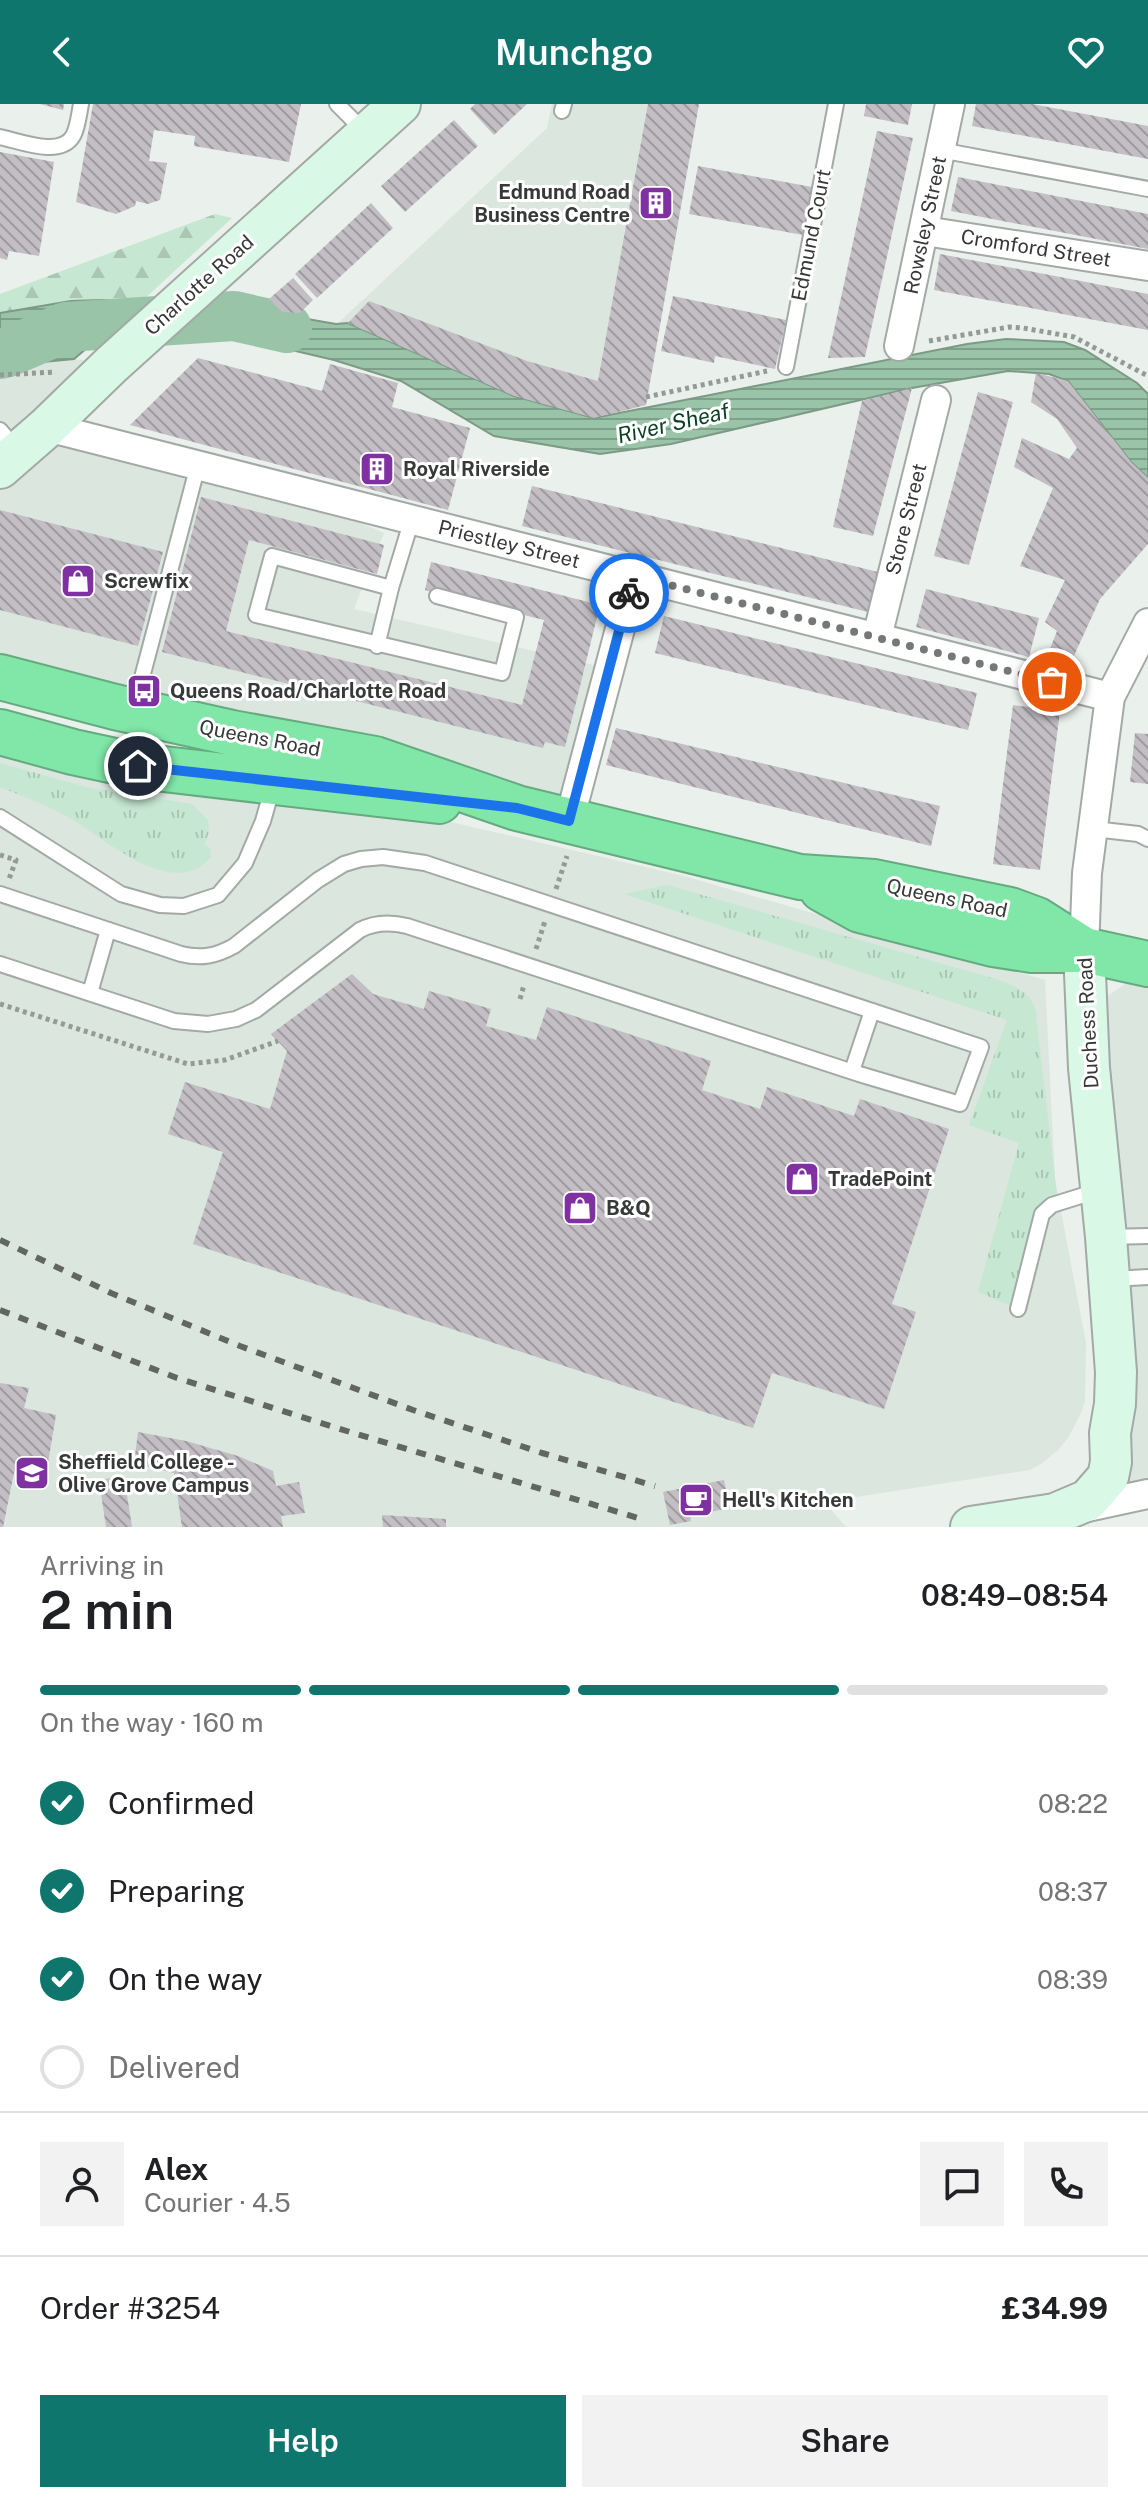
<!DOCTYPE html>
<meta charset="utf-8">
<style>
:root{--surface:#fff;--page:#f2f2f2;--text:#202124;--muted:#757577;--line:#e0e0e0;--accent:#0f766e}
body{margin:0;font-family:"Public Sans",sans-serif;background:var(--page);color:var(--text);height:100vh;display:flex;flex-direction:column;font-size:30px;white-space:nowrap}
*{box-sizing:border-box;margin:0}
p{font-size:26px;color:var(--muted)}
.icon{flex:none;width:44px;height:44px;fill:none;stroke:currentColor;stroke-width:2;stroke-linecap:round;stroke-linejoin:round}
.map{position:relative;height:1423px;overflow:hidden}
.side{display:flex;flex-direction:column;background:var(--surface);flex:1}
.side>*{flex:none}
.pin{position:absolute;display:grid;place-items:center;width:68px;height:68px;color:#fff;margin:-34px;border:4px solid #fff;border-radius:50%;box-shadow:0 2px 8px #0007}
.courier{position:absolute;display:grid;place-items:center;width:80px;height:80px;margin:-40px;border:6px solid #1a73e8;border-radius:50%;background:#fff;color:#222;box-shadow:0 2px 10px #0007}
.headline em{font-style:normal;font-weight:600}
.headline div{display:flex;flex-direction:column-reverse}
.headline{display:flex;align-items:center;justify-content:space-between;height:136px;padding:0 40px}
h1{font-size:52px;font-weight:600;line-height:60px}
.bar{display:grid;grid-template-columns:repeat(4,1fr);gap:12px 8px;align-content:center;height:96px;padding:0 40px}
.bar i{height:10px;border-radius:6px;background:var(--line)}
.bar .on{background:var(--accent)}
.bar p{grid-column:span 4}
.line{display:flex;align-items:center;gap:20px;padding:0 40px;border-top:2px solid var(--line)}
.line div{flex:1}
.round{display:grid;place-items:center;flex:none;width:84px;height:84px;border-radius:0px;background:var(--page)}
ol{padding:0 40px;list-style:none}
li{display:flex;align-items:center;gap:24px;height:88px}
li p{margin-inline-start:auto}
li .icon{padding:8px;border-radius:50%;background:var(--accent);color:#fff;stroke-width:4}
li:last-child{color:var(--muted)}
li i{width:44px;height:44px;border:4px solid var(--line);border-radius:50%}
.button{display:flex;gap:16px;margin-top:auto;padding:16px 40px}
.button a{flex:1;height:92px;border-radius:0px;background:var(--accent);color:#fff;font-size:32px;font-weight:600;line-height:92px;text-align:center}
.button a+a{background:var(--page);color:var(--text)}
header{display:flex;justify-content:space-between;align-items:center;height:104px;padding:0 40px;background:var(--accent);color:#fff;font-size:36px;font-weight:600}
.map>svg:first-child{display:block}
.built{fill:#dae6de}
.grass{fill:url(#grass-tufts)}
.forest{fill:url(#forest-firs)}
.water{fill:url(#water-rules);stroke:#7c9a86;stroke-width:2}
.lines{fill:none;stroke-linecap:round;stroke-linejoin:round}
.river{stroke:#9ac4a8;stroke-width:50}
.building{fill:url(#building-back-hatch)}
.lane-casing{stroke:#a3a9a5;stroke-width:18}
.street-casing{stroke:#a3a9a5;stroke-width:32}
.secondary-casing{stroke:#a3a9a5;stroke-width:44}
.highway-casing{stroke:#66aa80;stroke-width:48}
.path{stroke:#959a97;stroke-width:5;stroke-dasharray:4 4;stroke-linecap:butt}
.lane{stroke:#fff;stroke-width:14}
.street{stroke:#fff;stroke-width:28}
.secondary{stroke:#d9f8e5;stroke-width:40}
.highway{stroke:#80e7a8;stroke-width:44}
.rail{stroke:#626663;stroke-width:6;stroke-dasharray:10 10;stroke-linecap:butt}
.done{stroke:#757976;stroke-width:8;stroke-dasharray:0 14.4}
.route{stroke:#1a73e8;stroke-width:10}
.labels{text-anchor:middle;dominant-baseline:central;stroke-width:6;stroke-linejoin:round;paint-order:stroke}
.poi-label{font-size:20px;font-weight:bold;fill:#363937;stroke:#fff;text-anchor:start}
.street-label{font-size:20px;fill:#363937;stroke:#fff}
.water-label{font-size:22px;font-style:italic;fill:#0b3f24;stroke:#fff}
</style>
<header><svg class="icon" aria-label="back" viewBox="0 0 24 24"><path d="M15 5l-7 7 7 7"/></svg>Munchgo<svg class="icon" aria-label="heart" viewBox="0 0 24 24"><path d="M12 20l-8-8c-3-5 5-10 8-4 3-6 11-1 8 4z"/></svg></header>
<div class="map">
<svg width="1148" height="1423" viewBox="0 0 1148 1423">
<defs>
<pattern id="grass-tufts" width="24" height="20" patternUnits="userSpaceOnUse" patternTransform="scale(2)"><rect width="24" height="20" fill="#c6e7d1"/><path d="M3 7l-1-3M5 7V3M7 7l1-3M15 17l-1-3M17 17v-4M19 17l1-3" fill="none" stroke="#abc7b4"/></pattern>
<pattern id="forest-firs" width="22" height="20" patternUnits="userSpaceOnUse" patternTransform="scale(2)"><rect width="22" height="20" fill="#c6e7d1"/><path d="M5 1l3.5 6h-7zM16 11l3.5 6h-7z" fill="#abc7b4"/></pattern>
<pattern id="water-rules" width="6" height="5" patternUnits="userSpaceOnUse" patternTransform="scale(2)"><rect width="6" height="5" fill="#9ac4a8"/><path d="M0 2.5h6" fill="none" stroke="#7ea08a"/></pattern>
<pattern id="building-back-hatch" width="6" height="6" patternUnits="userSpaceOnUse" patternTransform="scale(2)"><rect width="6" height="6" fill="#c2bec4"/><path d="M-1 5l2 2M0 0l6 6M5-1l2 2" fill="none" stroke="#9e9ba0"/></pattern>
</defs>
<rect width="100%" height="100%" fill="#eaf0ec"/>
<g class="built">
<path d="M 552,0 L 699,0 L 646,301 L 594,314 L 514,292 L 348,219 L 336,221 L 547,24 Z"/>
<path d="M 74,255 L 111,261 L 48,322 L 260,377 L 384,429 L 354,505 L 615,566 L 581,698 L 0,573 L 0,262 Z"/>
<path d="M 0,628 L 274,677 L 680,771 L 1045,876 L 1055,1076 L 1086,1239 L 1085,1297 L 1082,1307 L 1068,1334 L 1059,1345 L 1041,1360 L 1030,1366 L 824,1398 L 846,1423 L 0,1423 Z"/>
<path d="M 1132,875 L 1148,879 L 1148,1377 L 1125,1382 L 1108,892 Z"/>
</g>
<g class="grass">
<path d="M 0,659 L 86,683 L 192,700 L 208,716 L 209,727 L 205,741 L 210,744 L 211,753 C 170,801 97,726 57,707 C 39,698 19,691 0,683 Z"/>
<path d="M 667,781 L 999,876 C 1016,883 1028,887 1035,904 L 1058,1099 L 1046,1104 L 1018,1205 L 978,1188 L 1019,1039 L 969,1021 L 1007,916 L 624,790 Z"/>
</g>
<path class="forest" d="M 215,110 L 232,114 L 141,198 L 71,197 L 0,209 L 0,190 Z"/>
<g class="water">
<path d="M 102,196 L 141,198 L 74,255 L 0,262 L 0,209 L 71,197 Z"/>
<path d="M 233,202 L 336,220 L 348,219 L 514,292 L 594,314 L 967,240 L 1006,235 L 1064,238 L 1085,246 L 1137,279 L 1148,290 L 1148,374 L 1131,358 L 1068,277 L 1049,270 L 1008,267 L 912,284 L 671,340 L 600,350 L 494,332 L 401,277 L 334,256 L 236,233 L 200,229 Z"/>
</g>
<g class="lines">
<path class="river" d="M 0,250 L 8,248 L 66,223 L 234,212 L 287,224"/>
</g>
<g class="building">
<path d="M 40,0 L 64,0 L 63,6 Z"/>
<path d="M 93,0 L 301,0 L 289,58 L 194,42 L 195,32 L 154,26 L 149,57 L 167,59 L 160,96 L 148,100 L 136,97 L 135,102 L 116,110 L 76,98 Z"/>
<path d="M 475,0 L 527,0 L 494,31 L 470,5 Z"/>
<path d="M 648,0 L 699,0 L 646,301 L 594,314 L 514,292 L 348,219 L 369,197 L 527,257 L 598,277 Z"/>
<path d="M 866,0 L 912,0 L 908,21 L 864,12 Z"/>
<path d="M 976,0 L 1032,0 L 1148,22 L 1148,55 L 972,22 Z"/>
<path d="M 454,16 L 478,42 L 405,108 L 381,82 Z"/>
<path d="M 877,27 L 913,34 L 865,253 L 828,254 Z"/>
<path d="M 0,48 L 54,58 L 39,152 L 9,147 L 7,156 L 0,154 Z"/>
<path d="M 698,62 L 812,83 L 803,131 L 689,110 Z"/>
<path d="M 958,73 L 1148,110 L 1148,145 L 951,107 Z"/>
<path d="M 371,99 L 393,124 L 317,194 L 295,170 Z"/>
<path d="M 940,150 L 1148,190 L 1148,226 L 934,186 Z"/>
<path d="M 293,174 L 313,196 L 300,209 L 282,208 L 269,195 Z"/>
<path d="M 673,192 L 786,216 L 775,265 L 715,252 L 714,259 L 661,247 Z"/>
<path d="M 198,254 L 322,287 L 330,260 L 398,279 L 392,303 L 470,324 L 448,406 L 130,321 Z"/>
<path d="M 1036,269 L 1068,277 L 1131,358 L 1148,374 L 1148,440 L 1100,495 L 1072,556 L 1048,550 L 1057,527 L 1045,518 L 1065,476 L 1020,462 L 1053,384 L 1014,363 L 1022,334 L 1069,355 L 1077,344 L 1057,315 L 1031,298 Z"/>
<path d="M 912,284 L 873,432 L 833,423 L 862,297 Z"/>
<path d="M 978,288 L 1013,298 L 969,461 L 934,452 Z"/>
<path d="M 532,382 L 878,468 L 868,508 L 522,422 Z"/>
<path d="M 201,393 L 384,441 L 377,470 L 249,436 L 226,527 L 522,601 L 544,516 L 425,486 L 431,458 L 600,501 L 565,643 L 545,638 L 543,644 L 162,548 Z"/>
<path d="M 0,406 L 163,448 L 138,542 L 0,506 Z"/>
<path d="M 926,485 L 1039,514 L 1029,553 L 916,523 Z"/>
<path d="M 664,512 L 977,589 L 968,626 L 655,549 Z"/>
<path d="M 1013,601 L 1060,607 L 1040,766 L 993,760 Z"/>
<path d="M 616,624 L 940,702 L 931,742 L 606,661 Z"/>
<path d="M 1135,629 L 1148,630 L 1148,680 L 1130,678 Z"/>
<path d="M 352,870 L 373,890 L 424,905 L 429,887 L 491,905 L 486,922 L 536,936 L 547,903 L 711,957 L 702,986 L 760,1005 L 767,983 L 854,1012 L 860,995 L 949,1025 L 892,1200 L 916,1208 L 884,1305 L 772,1269 L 753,1324 L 193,1140 L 223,1048 L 168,1030 L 185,978 L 270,1005 L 287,947 L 271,930 Z"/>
<path d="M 0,1279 L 29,1284 L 24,1304 L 56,1311 L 46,1371 L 15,1364 L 3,1423 L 0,1423 Z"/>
<path d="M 138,1328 L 186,1337 L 238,1352 L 273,1367 L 276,1382 L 299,1378 L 305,1409 L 281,1412 L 283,1423 L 182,1423 L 174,1369 L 134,1360 Z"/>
<path d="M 124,1372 L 132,1423 L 106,1423 L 99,1376 Z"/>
<path d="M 724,1376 L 730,1404 L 690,1412 L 691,1417 L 670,1421 L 663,1388 Z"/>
<path d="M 382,1411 L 446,1415 L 446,1423 L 383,1423 Z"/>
</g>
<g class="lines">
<g class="lane-casing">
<g id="lane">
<path d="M 337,0 L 365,28"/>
<path d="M 562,7 L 564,0"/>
<path d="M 0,33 C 20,37 60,54 73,32 C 78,23 79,10 81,0"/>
<path d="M 940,46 L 1148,85"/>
<path d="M 786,263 L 836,0"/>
<path d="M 0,326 L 18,347"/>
<path d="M 412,415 L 391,484 L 272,452 L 256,511 L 502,569 L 516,513 L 437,492"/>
<path d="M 377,542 L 391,484"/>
<path d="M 134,604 L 198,361"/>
<path d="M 0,713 L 121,790 L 160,801 L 184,802 L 218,791 L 245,759 L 263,717 L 273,682"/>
<path d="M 1094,725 L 1138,730 L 1148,735"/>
<path d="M 0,790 L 181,850 C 201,855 216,852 234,842 L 318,776 L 344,760 L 361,755 L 383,753 L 425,759 L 981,943 L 960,1000 L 859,970 L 407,822 C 391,818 375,818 360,826 L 256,906 L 236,915 L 208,920 L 174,917 L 0,860"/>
<path d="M 90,889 L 108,826"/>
<path d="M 852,967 L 872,907"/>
<path d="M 1107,1133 L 1148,1132"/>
<path d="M 1112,1175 L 1148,1173"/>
<path d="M 1018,1205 L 1042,1110 L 1052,1101 L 1100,1086"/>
</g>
</g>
<g class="street-casing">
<g id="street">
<path d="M 925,127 L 1148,162"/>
<path d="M 899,242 L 950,0"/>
<path d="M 47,323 L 1110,593"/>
<path d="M 877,533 L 936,296"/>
<path d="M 569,717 L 634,472"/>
<path d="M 1084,846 L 1087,769 L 1110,593 L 1148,519"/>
<path d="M 1078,1405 L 1148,1390"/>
</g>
</g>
<g class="secondary-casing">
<g id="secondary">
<path d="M 0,364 L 47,323 L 111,261 L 400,0"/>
<path d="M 971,1423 L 1055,1410 L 1088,1396 L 1108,1373 L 1111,1358 L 1110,1329 L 1115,1300 L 1116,1268 L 1106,1133 L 1089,964 L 1084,846"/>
</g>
</g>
<g class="highway-casing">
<g id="highway">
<path d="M 0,573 L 115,603 L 232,629 L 375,655 L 517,704 L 800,773 L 874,778 L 1010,806 L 1037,816 L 1084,846"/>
<path d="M 0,628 L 73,648 L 138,662 L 439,697"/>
<path d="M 822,785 L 860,806 L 993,840 L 1032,846 L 1084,846 L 1148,860"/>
</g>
</g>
<g class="path">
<path d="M 929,237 L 1009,223 L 1023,224 L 1074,233 L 1148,272"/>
<path d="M 0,271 L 55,268"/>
<path d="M 646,293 L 767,267"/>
<path d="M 0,751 L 16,756 L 9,775"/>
<path d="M 556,785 L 567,752"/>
<path d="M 536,845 L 545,817"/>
<path d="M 520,895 L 524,881"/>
<path d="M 0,900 L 188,960 L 225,956 L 278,937"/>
</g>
<use href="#lane" class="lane"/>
<use href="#street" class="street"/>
<use href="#secondary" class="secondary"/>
<use href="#highway" class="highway"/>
<g class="rail">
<path d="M 0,1136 L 111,1189 L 240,1242 L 413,1306 L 542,1349 L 655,1382"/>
<path d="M 0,1206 L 177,1274 L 350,1328 L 645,1416"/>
</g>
</g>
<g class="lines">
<path class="done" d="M 629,489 L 634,472 L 1052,578"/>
<path class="route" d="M 138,662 L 517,704 L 569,717 L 629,489"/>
</g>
<defs>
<g id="building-square" transform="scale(1.8)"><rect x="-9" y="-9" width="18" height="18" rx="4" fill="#8031a1" stroke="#fff"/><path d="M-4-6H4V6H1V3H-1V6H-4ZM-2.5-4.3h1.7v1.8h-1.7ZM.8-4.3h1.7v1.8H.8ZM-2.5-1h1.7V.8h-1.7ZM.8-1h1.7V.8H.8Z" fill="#fff"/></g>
<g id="shop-square" transform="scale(1.8)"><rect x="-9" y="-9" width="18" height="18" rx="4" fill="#8031a1" stroke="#fff"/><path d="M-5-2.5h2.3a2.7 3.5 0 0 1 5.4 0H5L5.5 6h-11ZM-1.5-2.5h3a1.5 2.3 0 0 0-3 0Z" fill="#fff"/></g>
<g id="bus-square" transform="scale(1.8)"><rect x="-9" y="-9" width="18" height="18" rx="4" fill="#8031a1" stroke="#fff"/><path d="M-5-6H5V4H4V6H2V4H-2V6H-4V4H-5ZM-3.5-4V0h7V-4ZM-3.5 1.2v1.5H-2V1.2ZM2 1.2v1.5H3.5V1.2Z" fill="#fff"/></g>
<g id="university-square" transform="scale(1.8)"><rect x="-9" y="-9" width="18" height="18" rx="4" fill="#8031a1" stroke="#fff"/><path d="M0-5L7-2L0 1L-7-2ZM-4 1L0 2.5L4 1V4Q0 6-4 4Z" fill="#fff"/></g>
<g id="cafe-square" transform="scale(1.8)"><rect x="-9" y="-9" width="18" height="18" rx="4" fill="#8031a1" stroke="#fff"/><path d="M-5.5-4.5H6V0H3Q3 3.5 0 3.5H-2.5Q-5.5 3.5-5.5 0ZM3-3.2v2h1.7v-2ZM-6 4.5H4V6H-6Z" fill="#fff"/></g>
</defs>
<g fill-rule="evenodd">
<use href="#building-square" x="656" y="99"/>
<use href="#building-square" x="377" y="365"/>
<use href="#shop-square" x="78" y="477"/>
<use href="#bus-square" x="144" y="587"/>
<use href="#shop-square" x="802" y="1075"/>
<use href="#shop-square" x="580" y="1104"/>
<use href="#university-square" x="32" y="1369"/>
<use href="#cafe-square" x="696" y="1396"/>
</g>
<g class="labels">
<g class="poi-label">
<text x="630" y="88" text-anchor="end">Edmund Road<tspan x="630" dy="23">Business Centre</tspan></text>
<text x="403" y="365">Royal Riverside</text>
<text x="104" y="477">Screwfix</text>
<text x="170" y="587">Queens Road/Charlotte Road</text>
<text x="828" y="1075">TradePoint</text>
<text x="606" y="1104">B&amp;Q</text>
<text x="58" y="1358">Sheffield College -<tspan x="58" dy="23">Olive Grove Campus</tspan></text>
<text x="722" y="1396">Hell's Kitchen</text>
</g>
<g class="street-label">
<text transform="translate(925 121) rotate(-78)">Rowsley Street</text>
<text transform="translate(811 131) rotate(-79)">Edmund Court</text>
<text transform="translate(1036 144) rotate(9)">Cromford Street</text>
<text transform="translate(199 181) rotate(-42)">Charlotte Road</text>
<text transform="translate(906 415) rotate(-76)">Store Street</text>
<text transform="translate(509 440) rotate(14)">Priestley Street</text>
<text transform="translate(260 634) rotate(11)">Queens Road</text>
<text transform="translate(947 794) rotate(12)">Queens Road</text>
<text transform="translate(1088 919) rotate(-93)">Duchess Road</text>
</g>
<g class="water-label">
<text transform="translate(673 319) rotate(-13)">River Sheaf</text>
</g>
</g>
</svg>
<div class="pin" style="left:1052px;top:578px;background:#ea580c"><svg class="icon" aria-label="bag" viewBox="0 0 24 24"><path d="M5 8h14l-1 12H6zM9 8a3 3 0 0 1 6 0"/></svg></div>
<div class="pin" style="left:138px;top:662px;background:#1f2937"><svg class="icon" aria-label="home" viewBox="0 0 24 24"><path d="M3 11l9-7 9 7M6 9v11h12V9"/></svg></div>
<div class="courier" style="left:629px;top:489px"><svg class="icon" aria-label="bike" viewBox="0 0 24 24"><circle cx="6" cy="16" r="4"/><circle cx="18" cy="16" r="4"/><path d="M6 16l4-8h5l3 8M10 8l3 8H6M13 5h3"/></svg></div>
</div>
<section class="side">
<div class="headline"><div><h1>2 min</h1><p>Arriving in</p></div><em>08:49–08:54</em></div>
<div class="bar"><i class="on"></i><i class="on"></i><i class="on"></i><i></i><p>On the way · 160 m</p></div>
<ol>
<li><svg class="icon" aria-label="check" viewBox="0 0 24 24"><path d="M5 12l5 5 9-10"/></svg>Confirmed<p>08:22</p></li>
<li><svg class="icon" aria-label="check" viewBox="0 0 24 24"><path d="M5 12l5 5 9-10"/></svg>Preparing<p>08:37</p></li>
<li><svg class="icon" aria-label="check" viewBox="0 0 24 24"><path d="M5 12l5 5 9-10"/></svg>On the way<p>08:39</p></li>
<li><i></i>Delivered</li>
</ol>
<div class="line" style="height:144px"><a class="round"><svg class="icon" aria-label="person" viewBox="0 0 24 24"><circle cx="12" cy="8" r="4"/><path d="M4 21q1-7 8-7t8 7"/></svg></a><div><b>Alex</b><p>Courier · 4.5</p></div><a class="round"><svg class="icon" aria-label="chat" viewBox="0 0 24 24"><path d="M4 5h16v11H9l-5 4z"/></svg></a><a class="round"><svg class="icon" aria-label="phone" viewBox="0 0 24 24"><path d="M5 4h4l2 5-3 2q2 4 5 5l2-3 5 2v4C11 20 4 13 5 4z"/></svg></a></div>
<div class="line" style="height:104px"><div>Order #3254</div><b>£34.99</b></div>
<div class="button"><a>Help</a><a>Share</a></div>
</section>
